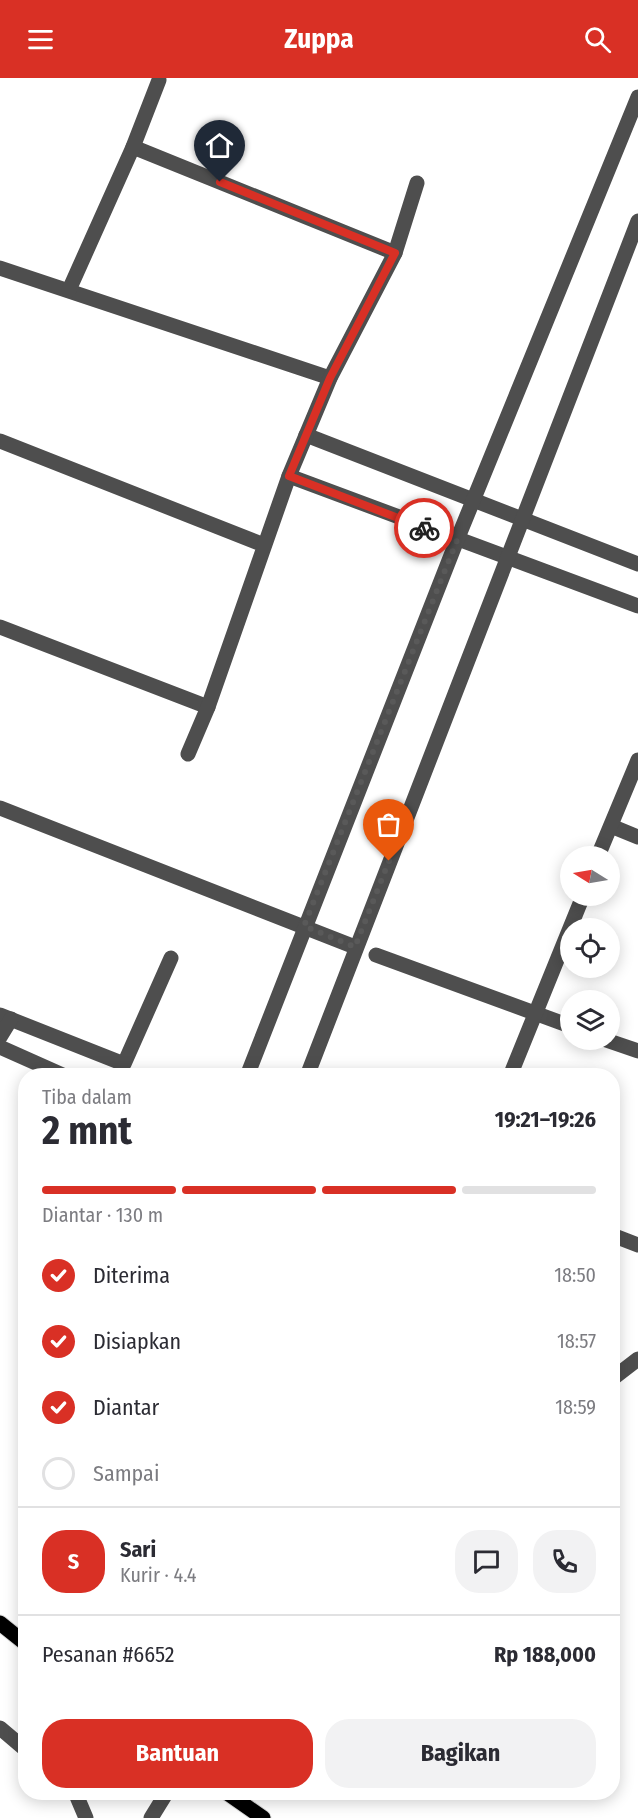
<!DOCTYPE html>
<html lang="id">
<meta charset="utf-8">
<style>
:root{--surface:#fff;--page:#f2f2f3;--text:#2b2b33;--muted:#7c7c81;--line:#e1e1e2;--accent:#d93025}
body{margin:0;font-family:"Fira Sans Condensed",sans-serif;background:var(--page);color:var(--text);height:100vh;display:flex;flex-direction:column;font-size:22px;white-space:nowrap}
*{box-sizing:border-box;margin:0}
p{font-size:20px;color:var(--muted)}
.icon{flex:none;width:33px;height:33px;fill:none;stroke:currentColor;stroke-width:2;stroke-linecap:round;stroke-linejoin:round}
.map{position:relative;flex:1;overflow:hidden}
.details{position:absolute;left:18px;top:990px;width:602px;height:732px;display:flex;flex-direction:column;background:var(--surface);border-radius:24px;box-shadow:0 3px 15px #0003}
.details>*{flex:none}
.needle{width:39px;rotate:281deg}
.buttons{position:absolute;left:560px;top:768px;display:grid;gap:12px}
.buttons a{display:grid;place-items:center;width:60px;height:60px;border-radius:50%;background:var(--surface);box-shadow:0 3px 15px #0003;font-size:30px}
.pin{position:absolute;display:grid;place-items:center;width:51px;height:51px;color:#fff;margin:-62px -26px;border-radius:50% 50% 50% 0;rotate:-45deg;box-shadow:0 0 6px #0007}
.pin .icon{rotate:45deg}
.courier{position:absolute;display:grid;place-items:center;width:60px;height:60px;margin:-30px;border:4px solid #d93025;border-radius:50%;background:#fff;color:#222;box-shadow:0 2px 8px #0007}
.summary em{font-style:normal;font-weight:700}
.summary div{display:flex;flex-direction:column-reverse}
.summary{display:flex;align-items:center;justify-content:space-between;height:102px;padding:0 24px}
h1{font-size:39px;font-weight:700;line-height:45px}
.bar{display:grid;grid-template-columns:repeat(4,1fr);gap:9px 6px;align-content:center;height:72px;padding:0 24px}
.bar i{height:8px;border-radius:4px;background:var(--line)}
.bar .active{background:var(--accent)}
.bar p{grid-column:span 4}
.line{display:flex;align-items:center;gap:15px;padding:0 24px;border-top:2px solid var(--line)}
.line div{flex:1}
.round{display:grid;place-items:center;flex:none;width:63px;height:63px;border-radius:24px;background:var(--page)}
ol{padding:0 24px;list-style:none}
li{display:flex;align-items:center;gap:18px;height:66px}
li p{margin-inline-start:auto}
li .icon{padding:6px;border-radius:50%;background:var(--accent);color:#fff;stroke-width:4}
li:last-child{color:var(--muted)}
li i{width:33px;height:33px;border:3px solid var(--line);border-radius:50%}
.button{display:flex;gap:12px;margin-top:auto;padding:12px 24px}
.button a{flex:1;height:69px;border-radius:24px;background:var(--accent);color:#fff;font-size:24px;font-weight:700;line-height:69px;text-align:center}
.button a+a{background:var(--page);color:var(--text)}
header{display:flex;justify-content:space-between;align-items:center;height:78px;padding:0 24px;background:var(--accent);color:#fff;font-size:27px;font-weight:700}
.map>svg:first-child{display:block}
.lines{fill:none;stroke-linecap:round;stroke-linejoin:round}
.major-casing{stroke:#dbdbdb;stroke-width:17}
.minor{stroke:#4e4e4e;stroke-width:15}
.major{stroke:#000;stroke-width:15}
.done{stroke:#595959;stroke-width:6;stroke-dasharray:0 10.8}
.route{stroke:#d93025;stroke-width:8}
</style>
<header><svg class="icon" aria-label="menu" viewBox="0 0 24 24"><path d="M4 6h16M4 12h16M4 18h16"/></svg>Zuppa<svg class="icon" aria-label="search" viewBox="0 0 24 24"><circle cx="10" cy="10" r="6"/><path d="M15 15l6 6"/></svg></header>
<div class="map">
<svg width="638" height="1740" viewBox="0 0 638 1740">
<rect width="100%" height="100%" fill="#fff"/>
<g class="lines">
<g class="major-casing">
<g id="major">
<path d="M 0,1545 L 26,1566"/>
<path d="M 226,1714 L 263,1740"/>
</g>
</g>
<g class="minor">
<path d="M 133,69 L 395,175"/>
<path d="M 0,190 L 330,300"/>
<path d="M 69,212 L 133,69 L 159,2"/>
<path d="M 306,357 L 638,486"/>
<path d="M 0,363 L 264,467"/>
<path d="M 289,398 L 638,528"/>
<path d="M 0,549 L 208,629"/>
<path d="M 188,676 L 208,629 L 289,398 L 330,300 L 395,175 L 417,105"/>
<path d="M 0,730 L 355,869"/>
<path d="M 611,748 L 638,759"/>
<path d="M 598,778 L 638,682"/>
<path d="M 376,877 L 570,948"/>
<path d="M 0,937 L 124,986 L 171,880"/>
<path d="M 0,959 L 11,941"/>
<path d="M 606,962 L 638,973"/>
<path d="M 0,969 L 65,998"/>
<path d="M 247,998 L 457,462 L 638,19"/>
<path d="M 307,998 L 638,143"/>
<path d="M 510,998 L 583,818"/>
<path d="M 612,1157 L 638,1167"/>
<path d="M 612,1301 L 638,1281"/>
<path d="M 0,1650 L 26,1672"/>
<path d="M 75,1714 L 86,1740"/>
<path d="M 151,1740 L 167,1714"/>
</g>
<use href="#major" class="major"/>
</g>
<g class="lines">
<path class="done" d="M 389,783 L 355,869 L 304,848 L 457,462 L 424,450"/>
<path class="route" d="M 220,104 L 395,175 L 330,300 L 289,398 L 424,450"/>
</g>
</svg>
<div class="buttons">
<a><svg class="needle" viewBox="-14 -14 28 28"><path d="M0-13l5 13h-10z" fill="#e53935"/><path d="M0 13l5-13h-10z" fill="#7c7c81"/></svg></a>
<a><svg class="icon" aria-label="locate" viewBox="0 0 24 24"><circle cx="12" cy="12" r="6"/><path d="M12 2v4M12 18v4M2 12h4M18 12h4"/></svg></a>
<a><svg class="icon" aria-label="layers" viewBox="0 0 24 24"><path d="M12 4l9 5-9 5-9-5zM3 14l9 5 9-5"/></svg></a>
</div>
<div class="pin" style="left:389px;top:783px;background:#ea580c"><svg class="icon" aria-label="bag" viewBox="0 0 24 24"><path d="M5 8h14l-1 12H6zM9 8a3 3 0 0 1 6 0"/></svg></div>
<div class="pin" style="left:220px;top:104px;background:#1f2937"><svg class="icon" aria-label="home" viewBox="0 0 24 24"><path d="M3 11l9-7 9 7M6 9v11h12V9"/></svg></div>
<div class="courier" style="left:424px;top:450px"><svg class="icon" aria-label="bike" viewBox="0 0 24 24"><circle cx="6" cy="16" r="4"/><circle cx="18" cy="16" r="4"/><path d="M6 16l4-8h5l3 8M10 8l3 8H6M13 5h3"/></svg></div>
<section class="details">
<div class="summary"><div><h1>2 mnt</h1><p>Tiba dalam</p></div><em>19:21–19:26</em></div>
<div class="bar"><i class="active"></i><i class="active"></i><i class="active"></i><i></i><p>Diantar · 130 m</p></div>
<ol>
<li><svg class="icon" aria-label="check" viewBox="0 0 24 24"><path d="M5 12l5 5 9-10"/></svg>Diterima<p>18:50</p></li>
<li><svg class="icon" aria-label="check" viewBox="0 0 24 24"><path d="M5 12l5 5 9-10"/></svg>Disiapkan<p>18:57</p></li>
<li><svg class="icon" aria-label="check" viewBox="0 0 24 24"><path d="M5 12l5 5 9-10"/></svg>Diantar<p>18:59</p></li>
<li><i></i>Sampai</li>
</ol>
<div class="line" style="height:108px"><b class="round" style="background:var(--accent);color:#fff">S</b><div><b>Sari</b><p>Kurir · 4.4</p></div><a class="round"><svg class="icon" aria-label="chat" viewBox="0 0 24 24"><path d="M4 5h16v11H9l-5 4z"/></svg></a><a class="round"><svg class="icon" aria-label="phone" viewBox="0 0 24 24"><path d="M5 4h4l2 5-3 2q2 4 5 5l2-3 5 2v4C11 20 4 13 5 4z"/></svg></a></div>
<div class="line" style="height:78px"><div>Pesanan #6652</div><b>Rp 188,000</b></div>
<div class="button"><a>Bantuan</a><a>Bagikan</a></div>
</section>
</div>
